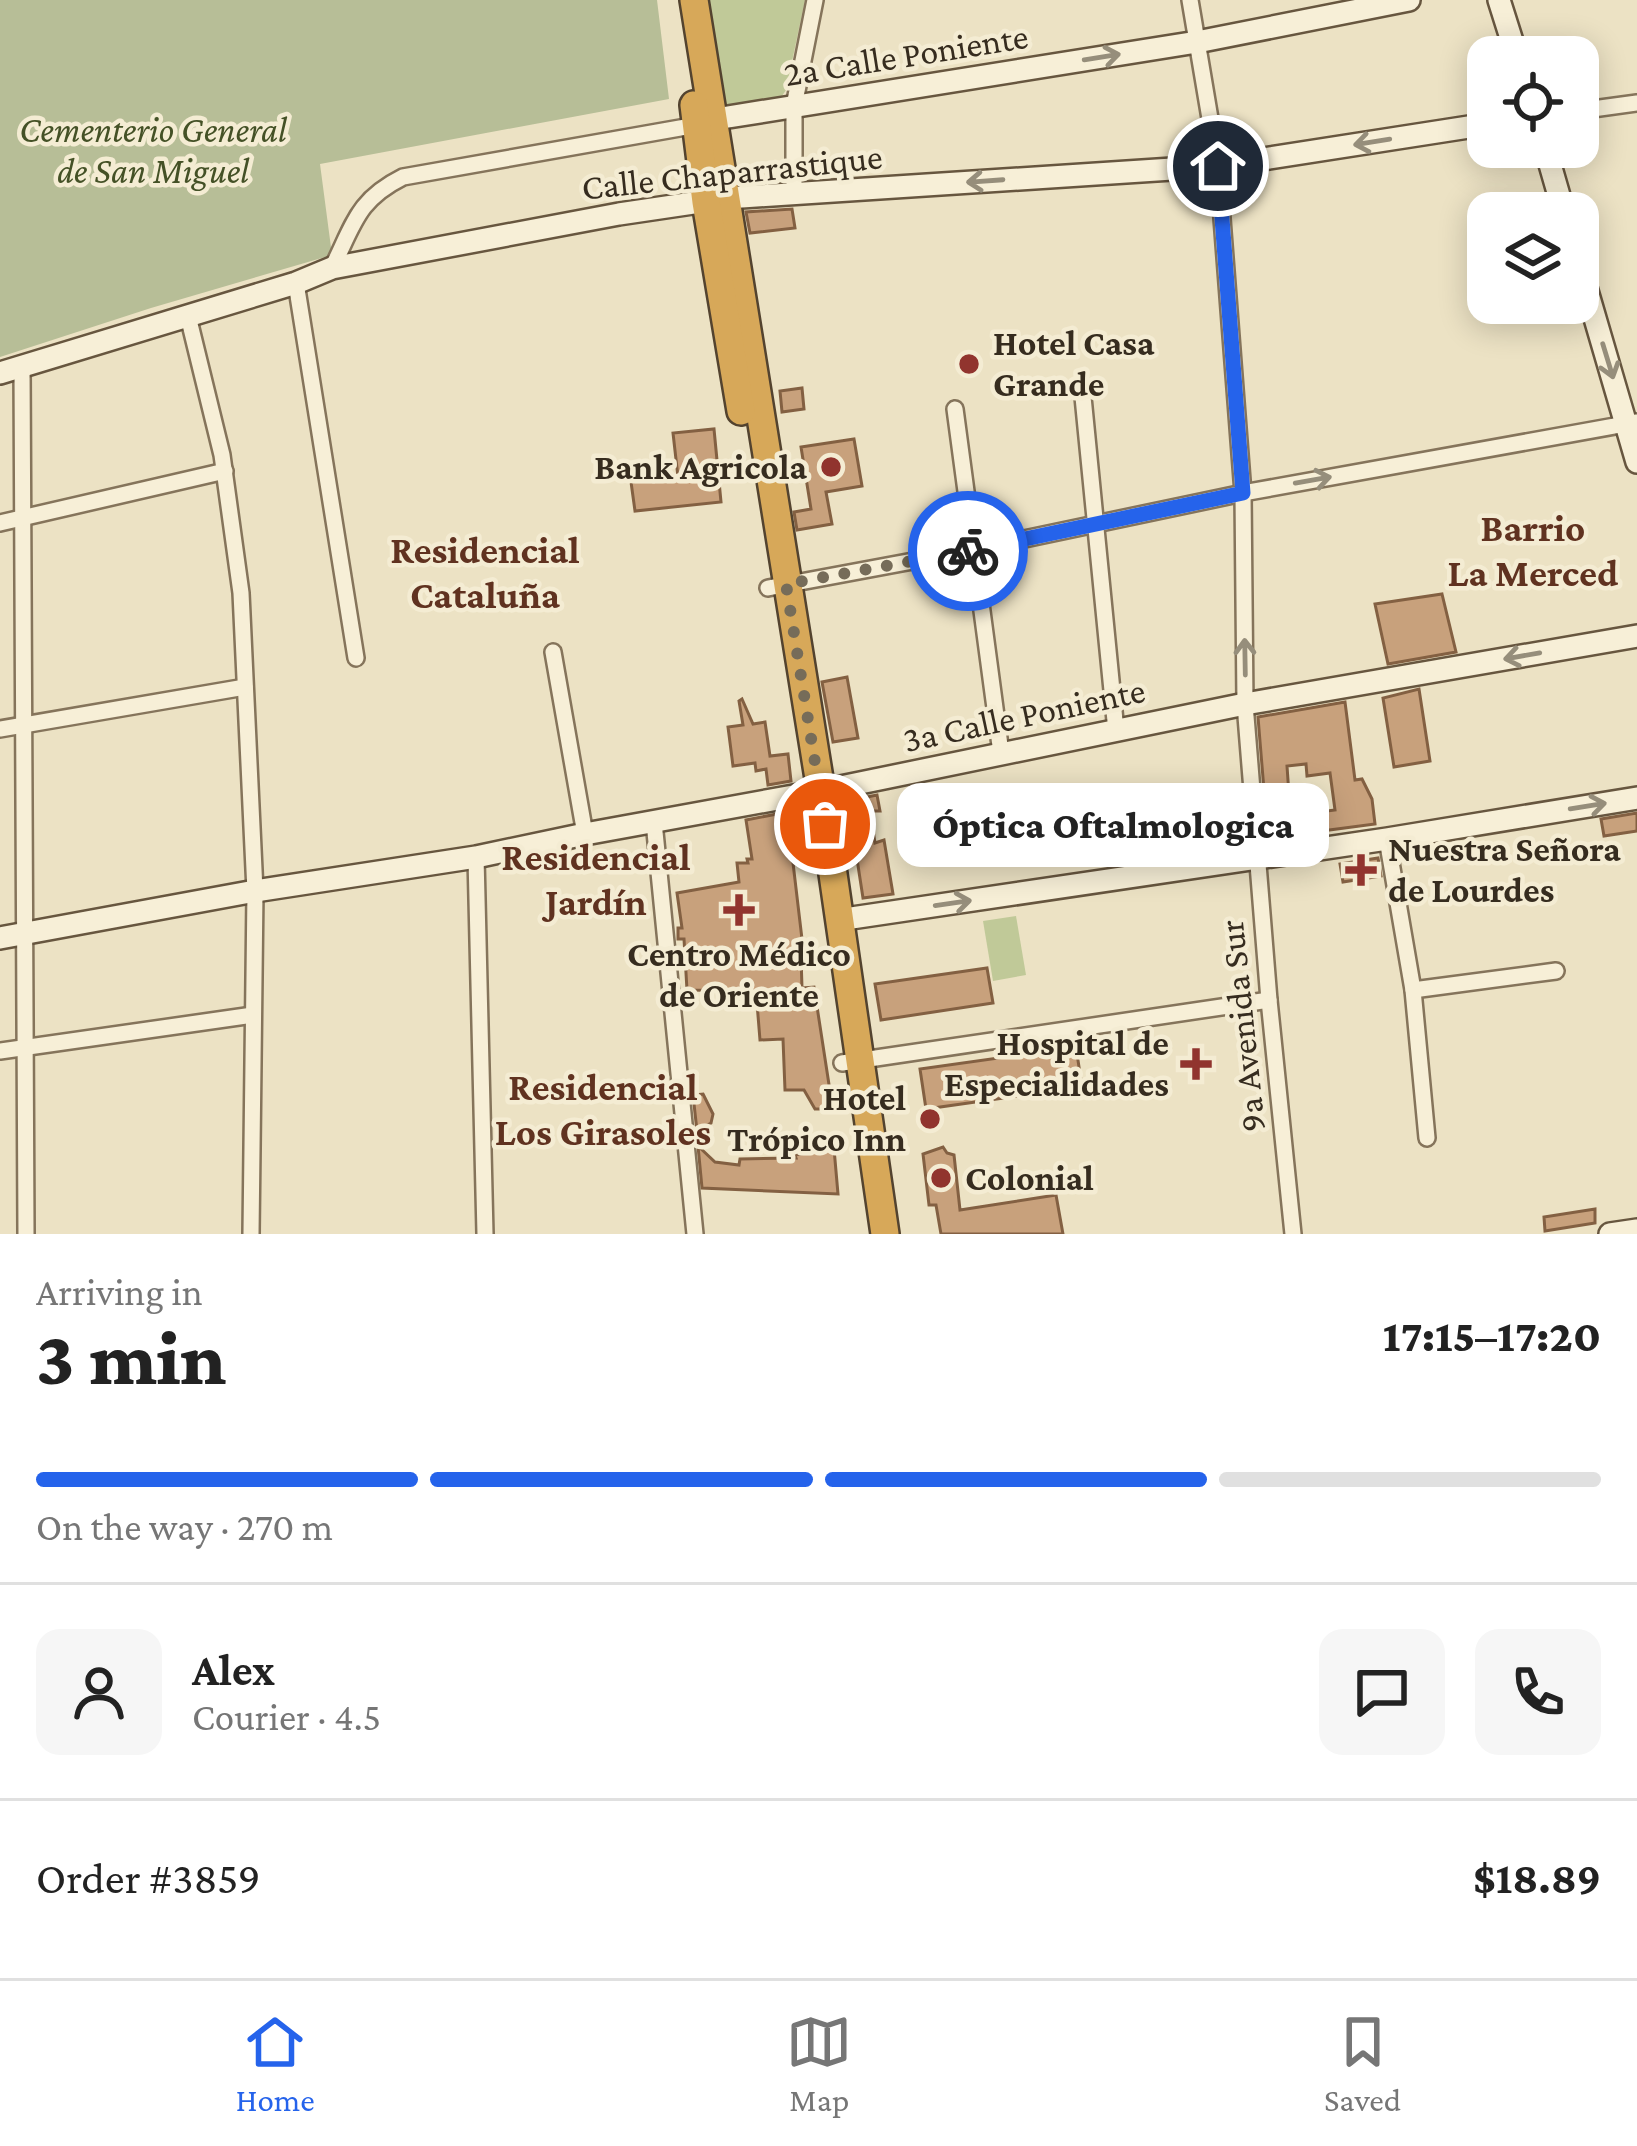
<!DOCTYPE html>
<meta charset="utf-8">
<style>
:root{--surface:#fff;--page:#f6f6f6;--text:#222;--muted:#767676;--line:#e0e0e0;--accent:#2563eb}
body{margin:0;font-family:"Crimson Pro",serif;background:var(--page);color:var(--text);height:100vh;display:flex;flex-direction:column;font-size:45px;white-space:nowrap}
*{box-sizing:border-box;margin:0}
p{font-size:39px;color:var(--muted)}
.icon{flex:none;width:66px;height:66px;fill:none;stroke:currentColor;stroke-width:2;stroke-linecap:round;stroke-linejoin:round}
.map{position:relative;height:1234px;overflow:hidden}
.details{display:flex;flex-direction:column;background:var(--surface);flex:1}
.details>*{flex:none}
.controls{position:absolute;left:1467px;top:36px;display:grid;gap:24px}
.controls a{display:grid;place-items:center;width:132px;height:132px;border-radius:24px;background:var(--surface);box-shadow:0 6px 30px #0003;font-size:60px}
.pin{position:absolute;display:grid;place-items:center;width:102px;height:102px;color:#fff;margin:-51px;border:6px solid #fff;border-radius:50%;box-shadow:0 3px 12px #0007}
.courier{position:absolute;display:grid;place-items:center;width:120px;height:120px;margin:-60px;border:9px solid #2563eb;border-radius:50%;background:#fff;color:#222;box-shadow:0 3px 15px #0007}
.bubble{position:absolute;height:84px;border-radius:24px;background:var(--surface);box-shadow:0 6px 30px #0003;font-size:39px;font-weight:800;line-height:84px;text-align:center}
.headline em{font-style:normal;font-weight:800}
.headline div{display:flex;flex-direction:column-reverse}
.headline{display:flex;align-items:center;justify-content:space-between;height:204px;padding:0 36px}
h1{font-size:78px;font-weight:800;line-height:90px}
.bar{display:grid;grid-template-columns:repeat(4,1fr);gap:18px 12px;align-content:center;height:144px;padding:0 36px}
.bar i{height:15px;border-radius:9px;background:var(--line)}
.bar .current{background:var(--accent)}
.bar p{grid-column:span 4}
.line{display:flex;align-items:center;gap:30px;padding:0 36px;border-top:3px solid var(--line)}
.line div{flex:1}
.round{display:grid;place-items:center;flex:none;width:126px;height:126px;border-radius:24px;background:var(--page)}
.tab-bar{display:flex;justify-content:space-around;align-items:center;height:168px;border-top:3px solid var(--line);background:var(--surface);font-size:33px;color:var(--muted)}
.tab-bar a{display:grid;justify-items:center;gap:6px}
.tab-bar .current{color:var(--accent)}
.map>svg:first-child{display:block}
.green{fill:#c0c998}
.cemetery{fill:#b7be97}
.building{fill:#c8a17c;stroke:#836042;stroke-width:3}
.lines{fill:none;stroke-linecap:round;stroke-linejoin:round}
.street-casing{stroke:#85745b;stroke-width:20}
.secondary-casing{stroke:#67563f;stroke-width:26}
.highway-casing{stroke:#53432f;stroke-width:32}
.street{stroke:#f7efd7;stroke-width:15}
.secondary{stroke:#f7efd7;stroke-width:21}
.highway{stroke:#d7a859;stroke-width:27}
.oneway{stroke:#968e7b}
.done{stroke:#766c59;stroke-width:12;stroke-dasharray:0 21.6}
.route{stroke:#2563eb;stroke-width:15}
.poi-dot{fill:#91342e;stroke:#f4ecd3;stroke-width:4.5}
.labels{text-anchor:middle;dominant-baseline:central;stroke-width:9;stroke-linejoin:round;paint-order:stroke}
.street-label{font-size:36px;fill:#362c1f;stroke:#f4ecd3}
.park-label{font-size:36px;font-style:italic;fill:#445126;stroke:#f4ecd3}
.poi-label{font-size:36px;font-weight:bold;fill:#362c1f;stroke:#f4ecd3;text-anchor:start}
.neighbourhood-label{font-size:39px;font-weight:bold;fill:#603220;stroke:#f4ecd3}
</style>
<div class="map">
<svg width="1637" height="1234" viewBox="0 0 1637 1234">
<rect width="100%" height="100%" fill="#ece2c4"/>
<g class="green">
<path d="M 702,0 L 805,0 L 786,90 L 780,99 L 729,106 L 717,98 Z"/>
<path d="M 1016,916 L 1026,975 L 993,981 L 983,921 Z"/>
</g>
<path class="cemetery" d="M 0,0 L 657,0 L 669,99 L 320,164 L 332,255 L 151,308 L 0,357 Z"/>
<g class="building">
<path d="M 792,209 L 795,228 L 750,233 L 746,212 Z"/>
<path d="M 802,388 L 804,409 L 782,412 L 780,391 Z"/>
<path d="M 714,429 L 721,502 L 635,511 L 631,482 L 678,477 L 673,433 Z"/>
<path d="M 854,439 L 862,486 L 826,492 L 832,524 L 797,530 L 794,512 L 811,509 L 801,447 Z"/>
<path d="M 1442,594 L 1456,652 L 1388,664 L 1375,604 Z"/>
<path d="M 847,677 L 858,738 L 833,742 L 822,682 Z"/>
<path d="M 1419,689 L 1430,761 L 1394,767 L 1383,698 Z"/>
<path d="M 742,699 L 753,724 L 765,722 L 770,756 L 788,754 L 791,781 L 768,785 L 766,769 L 756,771 L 755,763 L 733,766 L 728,727 L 743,725 L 739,701 Z"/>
<path d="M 1345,702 L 1355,780 L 1362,779 L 1372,799 L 1375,824 L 1314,832 L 1311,813 L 1335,810 L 1330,773 L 1307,776 L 1306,764 L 1287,766 L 1292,837 L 1268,839 L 1258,717 Z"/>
<path d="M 877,795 L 880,811 L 870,811 L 875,843 L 884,840 L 893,894 L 863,898 L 855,846 L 847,847 L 841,802 Z"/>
<path d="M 787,812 L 804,956 L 801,956 L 802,988 L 814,987 L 830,1091 L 828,1091 L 829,1109 L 815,1109 L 804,1090 L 785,1090 L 783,1039 L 760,1040 L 756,991 L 687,990 L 684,939 L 678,939 L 678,928 L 682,928 L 677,893 L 739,882 L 737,863 L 748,863 L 747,859 L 752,859 L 746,820 Z"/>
<path d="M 1637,813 L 1637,831 L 1604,836 L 1601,819 Z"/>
<path d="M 1378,858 L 1381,876 L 1343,882 L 1340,864 Z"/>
<path d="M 987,968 L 993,1003 L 881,1020 L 875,984 Z"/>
<path d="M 1076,1047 L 1082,1087 L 926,1109 L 920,1069 Z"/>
<path d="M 703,1094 L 713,1114 L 711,1123 L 697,1131 L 693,1095 Z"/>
<path d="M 833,1137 L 838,1194 L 702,1188 L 698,1146 L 715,1162 L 739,1165 L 740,1159 L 796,1158 L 795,1155 L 817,1151 L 821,1138 Z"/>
<path d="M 943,1147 L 947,1153 L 954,1155 L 960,1210 L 1056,1195 L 1063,1234 L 941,1234 L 936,1205 L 929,1205 L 923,1154 Z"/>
<path d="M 1595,1209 L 1595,1223 L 1545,1231 L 1544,1217 Z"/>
</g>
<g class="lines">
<g class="street-casing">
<g id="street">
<path d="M 1190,0 L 1218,166 L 1243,493 L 1245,704 L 1269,1000 L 1293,1234"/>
<path d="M 1578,111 L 1637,103"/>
<path d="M 794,193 L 794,106 L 815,0"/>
<path d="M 332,268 C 354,224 357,200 403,177 L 697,125"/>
<path d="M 296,283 L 356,658"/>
<path d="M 188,316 L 222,455 L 241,593 L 255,891 L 251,1234"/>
<path d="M 22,365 L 26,1234"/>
<path d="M 1083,397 L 1116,731"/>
<path d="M 955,409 L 1001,753"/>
<path d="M 0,523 L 225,471"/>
<path d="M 768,588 L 972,550 L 1243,493 L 1637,422"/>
<path d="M 553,652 L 585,834"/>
<path d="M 0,729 L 245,687"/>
<path d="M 654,822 L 695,1234"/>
<path d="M 1387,839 L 1413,990 L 1427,1138"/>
<path d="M 476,857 L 485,1234"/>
<path d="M 1413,990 L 1556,971"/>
<path d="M 0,1051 L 253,1015"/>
<path d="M 842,1063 L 1269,1000"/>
</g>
</g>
<g class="secondary-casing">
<g id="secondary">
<path d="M 1499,0 L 1517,57"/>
<path d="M 703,121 L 1197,42 L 1409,0"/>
<path d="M 1545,147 L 1564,213"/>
<path d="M 1578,260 L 1637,462"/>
<path d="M 0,373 L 296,283 L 332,268 L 619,214 L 727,198 L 1218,166 L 1488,124"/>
<path d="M 838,920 L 1387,839 L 1637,798"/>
<path d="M 0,938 L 255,891 L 476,857 L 585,834 L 821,791 L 1245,704 L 1637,636"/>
<path d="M 1610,1234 L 1637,1230"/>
</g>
</g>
<g class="highway-casing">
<g id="highway">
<path d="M 694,0 L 821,791 L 885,1234"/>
<path d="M 694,105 L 706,202 L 741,411"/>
</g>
</g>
<use href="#street" class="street"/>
<use href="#secondary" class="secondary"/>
<use href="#highway" class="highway"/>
</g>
<defs><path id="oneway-shaft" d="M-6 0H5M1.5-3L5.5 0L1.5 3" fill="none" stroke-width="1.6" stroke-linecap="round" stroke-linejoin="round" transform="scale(3)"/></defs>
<g class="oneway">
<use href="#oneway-shaft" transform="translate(1102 57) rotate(-9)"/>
<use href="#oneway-shaft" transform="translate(1372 142) rotate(171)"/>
<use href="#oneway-shaft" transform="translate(985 181) rotate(176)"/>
<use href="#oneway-shaft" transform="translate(1608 361) rotate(73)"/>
<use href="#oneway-shaft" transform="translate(1313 480) rotate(-10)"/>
<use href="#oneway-shaft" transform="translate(1522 656) rotate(170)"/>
<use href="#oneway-shaft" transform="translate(1245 657) rotate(-91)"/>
<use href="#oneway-shaft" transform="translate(1588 806) rotate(-9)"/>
<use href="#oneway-shaft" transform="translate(953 903) rotate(-8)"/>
</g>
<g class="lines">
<path class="done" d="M 825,824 L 786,584 L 968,551"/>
<path class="route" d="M 968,551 L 1243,493 L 1218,166"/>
</g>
<g class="poi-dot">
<circle cx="969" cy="364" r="12"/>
<circle cx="831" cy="467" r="12"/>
<path d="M1355 852h12v12h12v12h-12v12h-12v-12h-12v-12h12z"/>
<path d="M733 892h12v12h12v12h-12v12h-12v-12h-12v-12h12z"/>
<path d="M1190 1046h12v12h12v12h-12v12h-12v-12h-12v-12h12z"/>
<circle cx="930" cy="1119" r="12"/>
<circle cx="941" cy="1178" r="12"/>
</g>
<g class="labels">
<g class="street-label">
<text transform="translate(906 55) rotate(-9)">2a Calle Poniente</text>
<text transform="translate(732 172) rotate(-6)">Calle Chaparrastique</text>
<text transform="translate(1024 715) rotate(-12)">3a Calle Poniente</text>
<text transform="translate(1242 1026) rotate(-96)">9a Avenida Sur</text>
</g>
<g class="park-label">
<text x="153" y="130">Cementerio General<tspan x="153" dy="41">de San Miguel</tspan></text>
</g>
<g class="poi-label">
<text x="993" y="343">Hotel Casa<tspan x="993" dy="41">Grande</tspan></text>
<text x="807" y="467" text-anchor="end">Bank Agricola</text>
<text x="1388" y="849">Nuestra Señora<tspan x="1388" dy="41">de Lourdes</tspan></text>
<text x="739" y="954" text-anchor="middle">Centro Médico<tspan x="739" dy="41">de Oriente</tspan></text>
<text x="1169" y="1043" text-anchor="end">Hospital de<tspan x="1169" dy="41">Especialidades</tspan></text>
<text x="906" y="1098" text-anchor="end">Hotel<tspan x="906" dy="41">Trópico Inn</tspan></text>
<text x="965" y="1178">Colonial</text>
</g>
<g class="neighbourhood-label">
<text x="1533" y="527">Barrio<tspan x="1533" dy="45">La Merced</tspan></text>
<text x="485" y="549">Residencial<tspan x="485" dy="45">Cataluña</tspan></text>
<text x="596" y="856">Residencial<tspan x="596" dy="45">Jardín</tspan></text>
<text x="603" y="1086">Residencial<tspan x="603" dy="45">Los Girasoles</tspan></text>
</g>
</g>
</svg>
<div class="controls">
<a><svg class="icon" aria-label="locate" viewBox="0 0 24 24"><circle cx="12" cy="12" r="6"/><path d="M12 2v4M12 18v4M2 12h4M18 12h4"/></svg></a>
<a><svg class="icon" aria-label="layers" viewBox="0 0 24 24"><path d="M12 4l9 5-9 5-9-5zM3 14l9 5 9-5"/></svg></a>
</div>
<div class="pin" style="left:825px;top:824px;background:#ea580c"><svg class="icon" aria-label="bag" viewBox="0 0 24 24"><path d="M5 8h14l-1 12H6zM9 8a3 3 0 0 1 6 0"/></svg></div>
<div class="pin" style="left:1218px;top:166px;background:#1f2937"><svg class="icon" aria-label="home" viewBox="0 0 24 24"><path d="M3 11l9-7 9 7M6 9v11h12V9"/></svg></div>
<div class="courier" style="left:968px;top:551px"><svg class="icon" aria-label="bike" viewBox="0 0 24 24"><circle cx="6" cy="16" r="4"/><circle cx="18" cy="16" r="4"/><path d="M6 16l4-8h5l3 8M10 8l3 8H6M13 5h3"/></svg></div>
<div class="bubble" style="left:897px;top:783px;width:432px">Óptica Oftalmologica</div>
</div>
<section class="details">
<div class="headline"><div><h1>3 min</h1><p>Arriving in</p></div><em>17:15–17:20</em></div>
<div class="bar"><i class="current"></i><i class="current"></i><i class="current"></i><i></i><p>On the way · 270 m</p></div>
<div class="line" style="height:216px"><a class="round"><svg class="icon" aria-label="person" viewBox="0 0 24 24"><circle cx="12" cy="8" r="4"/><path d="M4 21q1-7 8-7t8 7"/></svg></a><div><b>Alex</b><p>Courier · 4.5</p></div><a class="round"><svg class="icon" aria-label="chat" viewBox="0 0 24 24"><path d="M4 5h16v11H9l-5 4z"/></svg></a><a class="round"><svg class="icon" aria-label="phone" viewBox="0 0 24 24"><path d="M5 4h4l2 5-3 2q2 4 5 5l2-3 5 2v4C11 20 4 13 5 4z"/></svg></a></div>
<div class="line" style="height:156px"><div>Order #3859</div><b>$18.89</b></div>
</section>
<nav class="tab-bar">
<a class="current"><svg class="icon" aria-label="home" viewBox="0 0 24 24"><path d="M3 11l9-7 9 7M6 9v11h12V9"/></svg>Home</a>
<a><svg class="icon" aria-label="map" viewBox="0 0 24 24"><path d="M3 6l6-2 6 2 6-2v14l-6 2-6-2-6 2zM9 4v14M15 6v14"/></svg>Map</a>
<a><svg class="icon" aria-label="saved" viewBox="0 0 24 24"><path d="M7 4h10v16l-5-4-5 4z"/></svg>Saved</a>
</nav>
